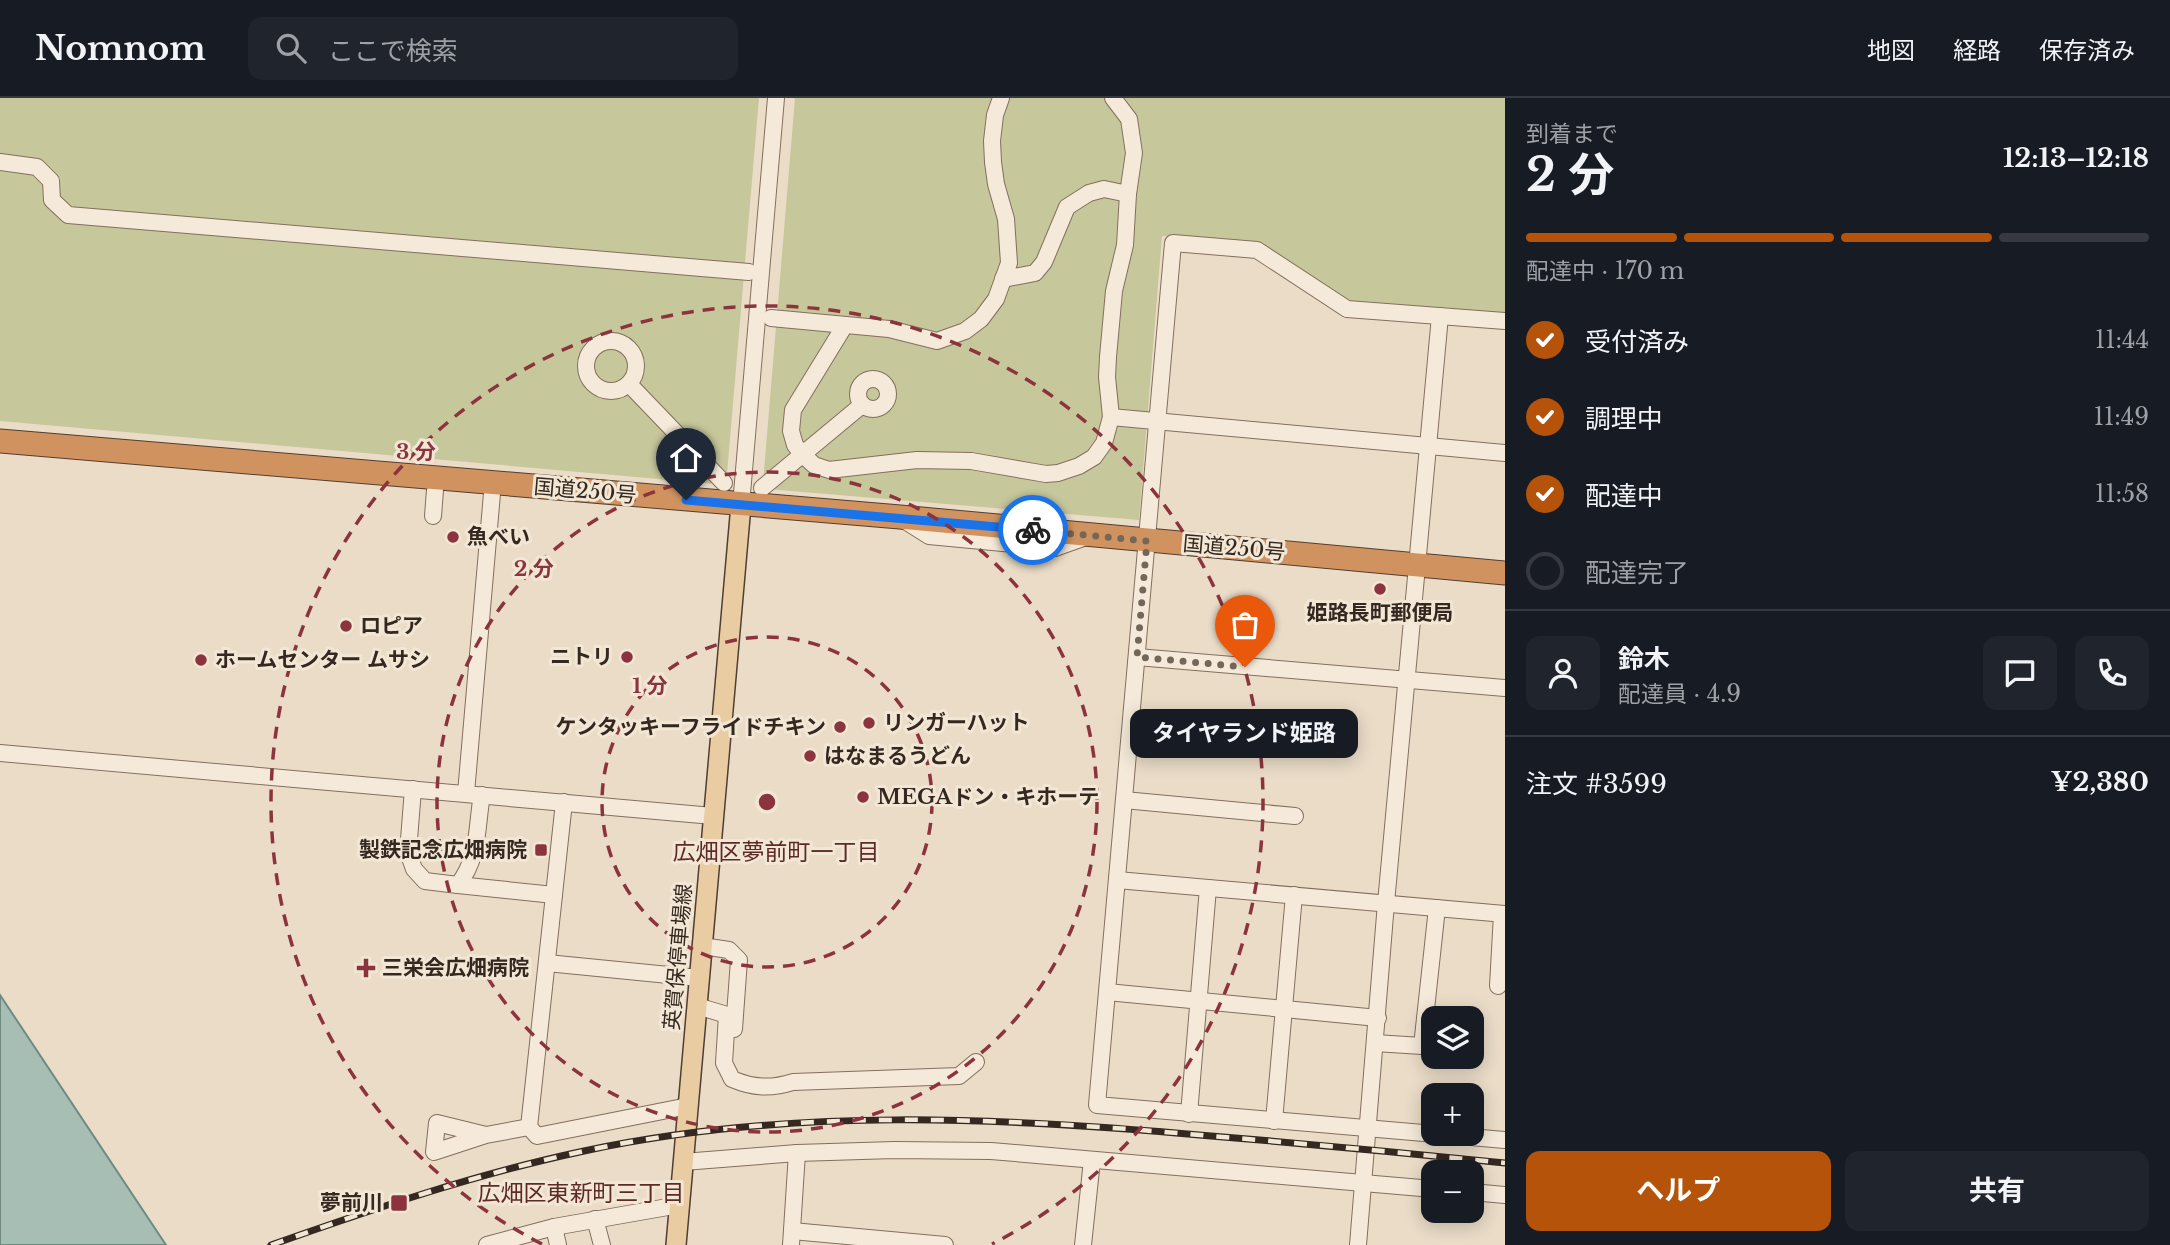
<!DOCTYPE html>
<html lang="ja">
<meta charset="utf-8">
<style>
:root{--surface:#171b24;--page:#20242c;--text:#f1f3f6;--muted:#9ea1a6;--line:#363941;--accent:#b45309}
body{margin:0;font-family:"Libre Baskerville","Noto Sans JP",serif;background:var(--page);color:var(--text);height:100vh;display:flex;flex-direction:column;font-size:26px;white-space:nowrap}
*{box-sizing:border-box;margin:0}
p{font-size:23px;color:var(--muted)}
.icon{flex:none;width:38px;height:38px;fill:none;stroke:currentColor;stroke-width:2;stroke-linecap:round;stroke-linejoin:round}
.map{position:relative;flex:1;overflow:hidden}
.details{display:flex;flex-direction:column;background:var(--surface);width:665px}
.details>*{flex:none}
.fabs{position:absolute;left:1421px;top:908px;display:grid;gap:14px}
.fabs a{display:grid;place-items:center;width:63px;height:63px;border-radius:14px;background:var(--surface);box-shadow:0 4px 18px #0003;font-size:35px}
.pin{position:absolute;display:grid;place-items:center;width:60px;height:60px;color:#fff;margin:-72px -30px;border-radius:50% 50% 50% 0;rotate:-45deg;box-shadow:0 0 7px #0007}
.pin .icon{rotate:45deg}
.courier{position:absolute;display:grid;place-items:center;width:70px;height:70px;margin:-35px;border:5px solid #1a73e8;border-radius:50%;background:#fff;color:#222;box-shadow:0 2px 9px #0007}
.bubble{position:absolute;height:49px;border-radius:14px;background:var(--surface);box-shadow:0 4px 18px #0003;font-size:23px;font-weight:700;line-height:49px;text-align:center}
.headline em{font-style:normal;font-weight:700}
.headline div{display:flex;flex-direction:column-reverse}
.headline{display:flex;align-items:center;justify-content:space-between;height:119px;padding:0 21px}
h1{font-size:46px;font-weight:700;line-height:52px}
.bar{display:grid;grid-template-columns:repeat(4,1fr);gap:10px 7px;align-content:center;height:84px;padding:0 21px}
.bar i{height:9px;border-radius:5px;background:var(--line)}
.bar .selected{background:var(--accent)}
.bar p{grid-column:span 4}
.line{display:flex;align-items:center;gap:18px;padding:0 21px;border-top:2px solid var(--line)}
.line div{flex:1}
.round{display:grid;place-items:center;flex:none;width:74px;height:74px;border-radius:14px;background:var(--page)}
ol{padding:0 21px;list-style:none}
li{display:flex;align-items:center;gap:21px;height:77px}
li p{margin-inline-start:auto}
li .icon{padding:7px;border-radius:50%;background:var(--accent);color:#fff;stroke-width:4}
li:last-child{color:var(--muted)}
li i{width:38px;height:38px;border:4px solid var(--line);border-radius:50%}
.primary-button{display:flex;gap:14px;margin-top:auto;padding:14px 21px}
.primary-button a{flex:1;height:80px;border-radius:14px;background:var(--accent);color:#fff;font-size:28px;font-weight:700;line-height:80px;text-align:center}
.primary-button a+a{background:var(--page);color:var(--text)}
header{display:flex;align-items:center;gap:42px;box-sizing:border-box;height:98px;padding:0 35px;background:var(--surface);border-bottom:2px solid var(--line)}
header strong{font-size:33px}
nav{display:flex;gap:38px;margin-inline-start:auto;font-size:24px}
.search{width:490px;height:63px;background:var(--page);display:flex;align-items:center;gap:18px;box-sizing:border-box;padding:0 24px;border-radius:14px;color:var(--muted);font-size:26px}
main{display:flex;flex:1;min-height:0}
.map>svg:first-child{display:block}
.green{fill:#c6c79b}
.water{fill:#a7beb5;stroke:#6f8b81;stroke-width:2}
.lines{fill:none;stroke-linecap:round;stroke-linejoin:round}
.minor-casing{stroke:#836e5e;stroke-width:18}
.major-casing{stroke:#523d32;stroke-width:22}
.highway-casing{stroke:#523d32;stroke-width:25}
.minor{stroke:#f5ead9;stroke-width:16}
.major{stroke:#e9cca2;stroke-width:19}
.highway{stroke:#d09360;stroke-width:23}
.rail-casing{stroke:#352820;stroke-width:7}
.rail{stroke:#f2e7d5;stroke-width:4.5;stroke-dasharray:13;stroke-linecap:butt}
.done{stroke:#74675a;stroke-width:7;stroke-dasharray:0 12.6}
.route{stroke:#1a73e8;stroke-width:9}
.ring{fill:none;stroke:#8c343e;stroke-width:3.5;stroke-dasharray:12 9}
.poi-dot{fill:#8c343e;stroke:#f2e7d5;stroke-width:2.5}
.labels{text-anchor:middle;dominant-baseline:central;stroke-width:6;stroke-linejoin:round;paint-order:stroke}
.street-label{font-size:21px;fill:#352820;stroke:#f2e7d5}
.poi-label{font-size:21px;font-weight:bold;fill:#352820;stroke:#f2e7d5;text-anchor:start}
.neighbourhood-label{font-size:23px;fill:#5d2a24;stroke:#f2e7d5}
.centre{fill:#8c343e;stroke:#f2e7d5;stroke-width:3.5}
.ring-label{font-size:21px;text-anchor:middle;font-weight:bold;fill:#8c343e;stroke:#f2e7d5;stroke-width:6;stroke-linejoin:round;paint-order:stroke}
</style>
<header>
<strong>Nomnom</strong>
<div class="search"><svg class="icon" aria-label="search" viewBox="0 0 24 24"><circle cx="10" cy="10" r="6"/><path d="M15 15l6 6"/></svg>ここで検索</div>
<nav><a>地図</a><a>経路</a><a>保存済み</a></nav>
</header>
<main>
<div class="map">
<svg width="1505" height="1147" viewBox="0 0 1505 1147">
<rect width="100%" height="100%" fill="#eadcc7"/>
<g class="green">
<path d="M 0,0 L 759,0 L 727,376 L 716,386 L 0,323 Z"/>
<path d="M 795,0 L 1505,0 L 1505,216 L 1345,203 L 1259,147 L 1162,138 L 1139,422 L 767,391 L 763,385 Z"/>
</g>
<path class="water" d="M 0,897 L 166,1147 L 0,1147 Z"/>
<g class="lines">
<g class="minor-casing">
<g id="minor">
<path d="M 0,64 L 37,69 L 51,83 L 52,102 L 68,117 L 749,174"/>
<path d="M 1003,181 L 1035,175 L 1044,164 L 1067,109 L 1089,95 L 1104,91 L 1128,96"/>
<path d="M 771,220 L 889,231 L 937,243 L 965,233 L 981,221 L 996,201 L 1009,165 L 1006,121 L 996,86 L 993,64 L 992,43 L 995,17 L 1001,0"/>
<path d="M 1505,223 L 1347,211 L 1257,152 L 1173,145 L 1097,1007 L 1505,1042"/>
<path d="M 845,227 L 793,312 L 791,333 L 795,347 L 802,356 L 814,367 L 829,372 L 917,362 L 971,363 L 1046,376 L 1058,375 L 1079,368 L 1094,359 L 1104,345 L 1111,319 L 1107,279 L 1108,259 L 1114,193 L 1125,147 L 1128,96 L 1134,55 L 1129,21 L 1113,0"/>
<circle cx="611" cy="268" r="25"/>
<circle cx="873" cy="296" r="15"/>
<path d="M 629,286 L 724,385"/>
<path d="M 1111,319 L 1505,355"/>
<path d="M 762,390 L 862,307"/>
<path d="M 741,407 L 776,0"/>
<path d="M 433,418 L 435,392"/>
<path d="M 902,421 L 929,438 L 1055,450 L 1086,439"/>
<path d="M 1137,559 L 1505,590"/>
<path d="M 0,655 L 713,718"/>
<path d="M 413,691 L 408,754 L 414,771 L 425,783 L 458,787 C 480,758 476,730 482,697"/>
<path d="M 466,695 L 493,384"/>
<path d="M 1124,702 L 1295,718"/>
<path d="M 564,704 L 529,1029 L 537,1038 L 688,1008"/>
<path d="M 1117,782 L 1505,816"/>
<path d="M 458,787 L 554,797"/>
<path d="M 702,848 L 729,852 L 739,862 L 734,931"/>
<path d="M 547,865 L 699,880"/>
<path d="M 1498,888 L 1502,816"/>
<path d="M 1107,894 L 1378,920"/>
<path d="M 697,908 L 727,917 L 724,965 L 732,981 C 753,990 771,991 793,984 L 959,978 L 976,964"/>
<path d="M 1375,945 L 1422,948 L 1437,810"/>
<path d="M 1189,1016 L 1208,790"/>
<path d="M 1274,1023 L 1294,797"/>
<path d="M 486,1037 L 434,1054 L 437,1025 L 486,1037 L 529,1029"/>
<path d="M 683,1064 L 797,1055 L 894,1052 L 991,1053 L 1433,1091"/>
<path d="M 1472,1094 L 1505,1097"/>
<path d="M 595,1121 L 602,1147"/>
<path d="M 554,1129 L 558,1147"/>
<path d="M 792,1133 L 945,1147"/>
<path d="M 487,1147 L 554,1129 L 679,1107"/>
<path d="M 791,1147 L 797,1055"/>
<path d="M 1083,1147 L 1092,1062"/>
<path d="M 1358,1147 L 1386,805 L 1440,218"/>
</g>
</g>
<g class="major-casing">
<path id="major" d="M 676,1147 L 741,407"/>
</g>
<g class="highway-casing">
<path id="highway" d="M 0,343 L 900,419 L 1505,475"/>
</g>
<use href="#minor" class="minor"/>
<use href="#major" class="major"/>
<use href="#highway" class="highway"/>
<g class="rail-casing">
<path id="rail" d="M 271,1147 C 376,1110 476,1076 584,1053 C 790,1009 1002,1019 1211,1038 C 1309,1046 1407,1055 1505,1065"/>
</g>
<use href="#rail" class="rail"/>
</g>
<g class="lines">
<path class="done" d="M 1033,432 L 1147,443 L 1137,559 L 1245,569"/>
<path class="route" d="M 686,402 L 1033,432"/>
</g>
<g class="ring">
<circle cx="767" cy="704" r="165"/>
<circle cx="767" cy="704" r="330"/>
<path d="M542 1146A496 496 0 1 1 992 1146"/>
</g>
<g class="poi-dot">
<circle cx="453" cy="439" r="7"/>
<circle cx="1380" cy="491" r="7"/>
<circle cx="346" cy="528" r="7"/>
<circle cx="627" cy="559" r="7"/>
<circle cx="201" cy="562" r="7"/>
<circle cx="869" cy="625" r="7"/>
<circle cx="840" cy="629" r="7"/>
<circle cx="810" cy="658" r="7"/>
<circle cx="863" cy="699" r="7"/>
<rect x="534" y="745" width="14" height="14" rx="3.5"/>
<path d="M362.5 859.5h7v7h7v7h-7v7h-7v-7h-7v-7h7z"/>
<rect x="390" y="1096" width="18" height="18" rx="3.5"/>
</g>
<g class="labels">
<g class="street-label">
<text transform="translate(585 393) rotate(5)">国道250号</text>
<text transform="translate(1234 450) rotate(5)">国道250号</text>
<text transform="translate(678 859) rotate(-85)">英賀保停車場線</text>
</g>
<g class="poi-label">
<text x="467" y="439">魚べい</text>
<text x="1380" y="515" text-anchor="middle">姫路長町郵便局</text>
<text x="360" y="528">ロピア</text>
<text x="613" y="559" text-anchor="end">ニトリ</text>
<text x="215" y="562">ホームセンター ムサシ</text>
<text x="883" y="625">リンガーハット</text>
<text x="826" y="629" text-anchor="end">ケンタッキーフライドチキン</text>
<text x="824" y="658">はなまるうどん</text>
<text x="877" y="699">MEGAドン・キホーテ</text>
<text x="527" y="752" text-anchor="end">製鉄記念広畑病院</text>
<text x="382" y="870">三栄会広畑病院</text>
<text x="383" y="1105" text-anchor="end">夢前川</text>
</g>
<g class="neighbourhood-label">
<text x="776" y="754">広畑区夢前町一丁目</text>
<text x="581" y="1095">広畑区東新町三丁目</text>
</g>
</g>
<circle cx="767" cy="704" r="10" class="centre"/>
<g class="ring-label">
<text x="416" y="361">3 分</text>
<text x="534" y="478">2 分</text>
<text x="650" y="595">1 分</text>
</g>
</svg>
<div class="fabs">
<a><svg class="icon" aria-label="layers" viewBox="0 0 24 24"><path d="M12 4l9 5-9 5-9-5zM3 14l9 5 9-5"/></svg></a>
<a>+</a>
<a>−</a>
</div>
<div class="pin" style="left:1245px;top:569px;background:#ea580c"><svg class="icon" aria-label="bag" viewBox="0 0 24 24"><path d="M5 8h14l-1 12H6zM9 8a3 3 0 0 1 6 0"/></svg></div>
<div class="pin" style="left:686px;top:402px;background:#1f2937"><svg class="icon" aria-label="home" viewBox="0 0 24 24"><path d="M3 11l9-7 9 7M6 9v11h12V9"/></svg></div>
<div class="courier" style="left:1033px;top:432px"><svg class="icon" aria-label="bike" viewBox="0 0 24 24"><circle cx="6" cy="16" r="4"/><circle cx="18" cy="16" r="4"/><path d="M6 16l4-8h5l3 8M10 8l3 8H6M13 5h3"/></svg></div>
<div class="bubble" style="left:1130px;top:611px;width:228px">タイヤランド姫路</div>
</div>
<section class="details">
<div class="headline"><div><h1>2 分</h1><p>到着まで</p></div><em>12:13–12:18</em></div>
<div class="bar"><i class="selected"></i><i class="selected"></i><i class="selected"></i><i></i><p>配達中 · 170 m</p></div>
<ol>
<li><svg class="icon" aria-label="check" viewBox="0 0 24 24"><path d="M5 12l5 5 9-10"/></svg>受付済み<p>11:44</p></li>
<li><svg class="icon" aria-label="check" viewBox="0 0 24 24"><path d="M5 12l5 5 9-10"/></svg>調理中<p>11:49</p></li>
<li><svg class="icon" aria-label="check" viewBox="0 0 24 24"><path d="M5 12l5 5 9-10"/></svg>配達中<p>11:58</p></li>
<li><i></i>配達完了</li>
</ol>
<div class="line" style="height:126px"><a class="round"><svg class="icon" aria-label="person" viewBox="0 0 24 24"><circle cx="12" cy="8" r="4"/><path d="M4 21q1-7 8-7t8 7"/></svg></a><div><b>鈴木</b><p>配達員 · 4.9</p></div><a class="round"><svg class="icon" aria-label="chat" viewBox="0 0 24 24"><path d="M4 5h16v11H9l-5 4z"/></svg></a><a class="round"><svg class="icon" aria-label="phone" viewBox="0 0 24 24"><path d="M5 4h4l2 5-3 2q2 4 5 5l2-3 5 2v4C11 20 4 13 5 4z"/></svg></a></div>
<div class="line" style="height:91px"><div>注文 #3599</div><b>¥2,380</b></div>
<div class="primary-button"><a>ヘルプ</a><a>共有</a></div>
</section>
</main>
